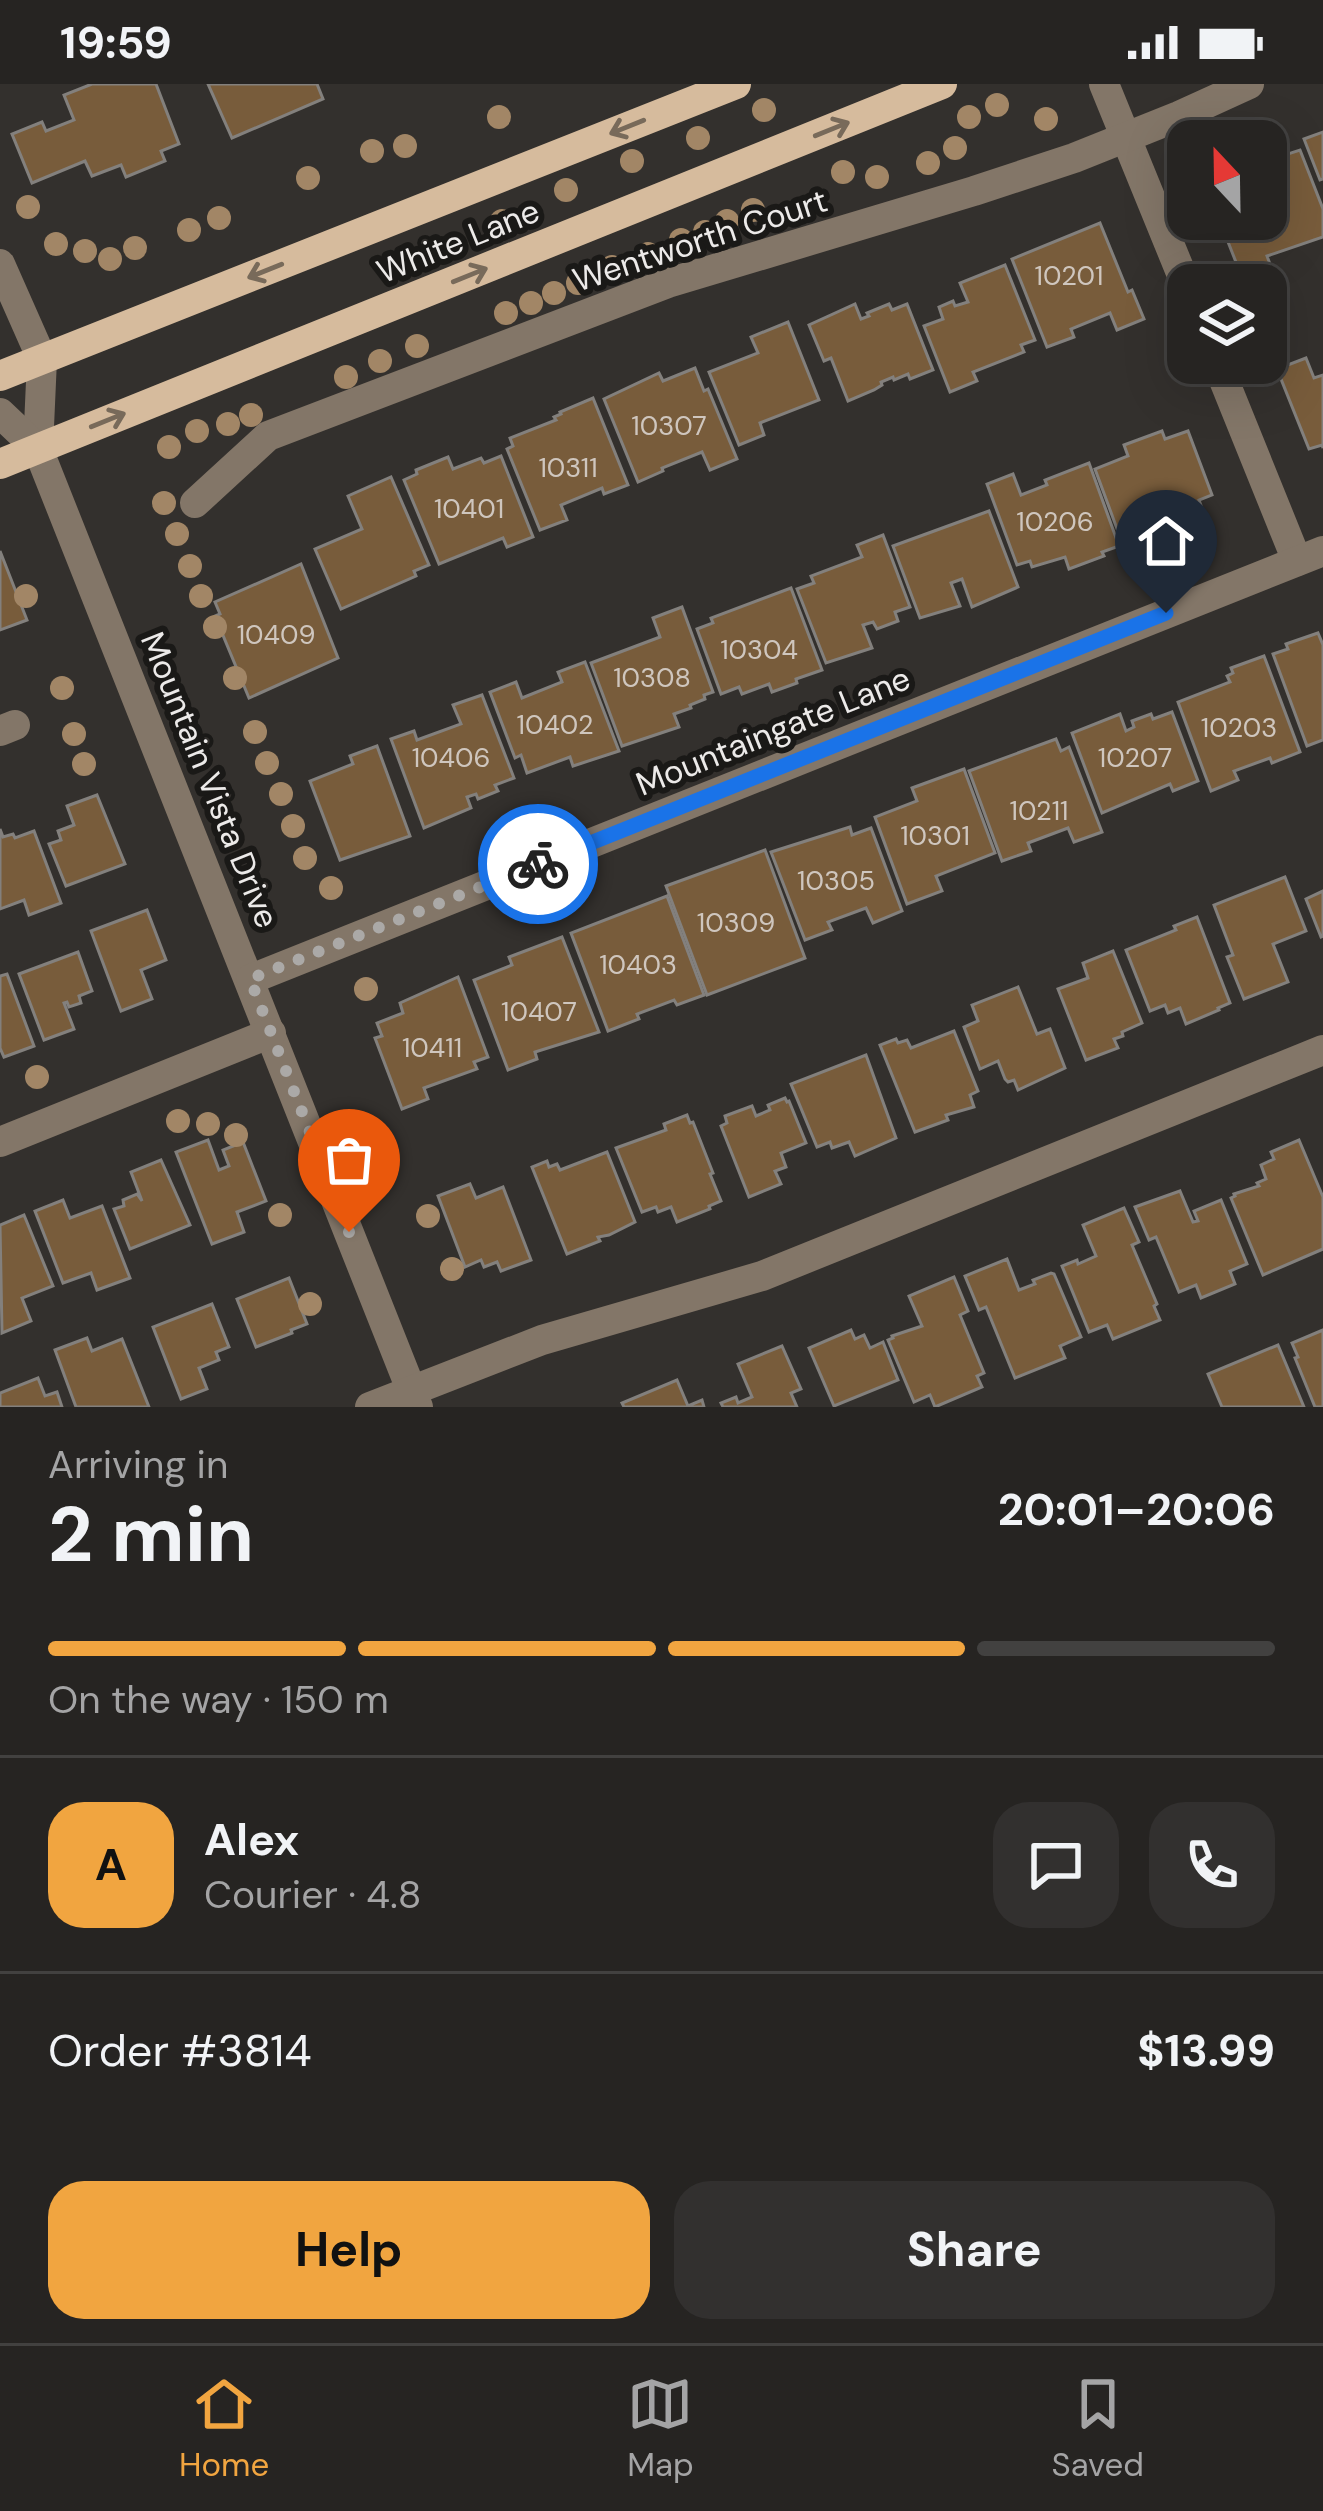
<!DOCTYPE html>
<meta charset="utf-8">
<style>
:root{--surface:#262422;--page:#32302f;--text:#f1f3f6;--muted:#a4a4a5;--line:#424140;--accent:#f1a540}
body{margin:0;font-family:"DM Sans",sans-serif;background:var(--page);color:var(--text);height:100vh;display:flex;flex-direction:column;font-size:45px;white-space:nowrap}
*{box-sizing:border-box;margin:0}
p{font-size:39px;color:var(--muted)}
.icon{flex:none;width:66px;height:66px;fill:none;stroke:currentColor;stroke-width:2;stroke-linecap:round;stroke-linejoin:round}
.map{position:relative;height:1323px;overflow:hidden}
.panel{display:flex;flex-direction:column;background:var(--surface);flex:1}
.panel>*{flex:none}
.needle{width:78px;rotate:338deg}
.controls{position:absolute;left:1167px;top:36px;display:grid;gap:24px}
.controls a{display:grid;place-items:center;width:120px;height:120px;border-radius:24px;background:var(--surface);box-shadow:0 12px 48px #0002,0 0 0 3px var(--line);font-size:60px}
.pin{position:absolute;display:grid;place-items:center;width:102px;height:102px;color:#fff;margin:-123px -51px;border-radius:50% 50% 50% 0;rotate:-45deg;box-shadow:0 0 12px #0007}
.pin .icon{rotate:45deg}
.courier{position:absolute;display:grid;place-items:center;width:120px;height:120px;margin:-60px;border:9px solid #1a73e8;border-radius:50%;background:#fff;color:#222;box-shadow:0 3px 15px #0007}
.head em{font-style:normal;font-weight:700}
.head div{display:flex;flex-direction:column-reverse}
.head{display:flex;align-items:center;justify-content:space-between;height:204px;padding:0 48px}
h1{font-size:78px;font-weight:700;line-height:90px}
.bar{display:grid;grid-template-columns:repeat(4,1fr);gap:18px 12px;align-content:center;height:144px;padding:0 48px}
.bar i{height:15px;border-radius:9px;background:var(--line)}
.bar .active{background:var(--accent)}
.bar p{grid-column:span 4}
.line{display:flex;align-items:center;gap:30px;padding:0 48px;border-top:3px solid var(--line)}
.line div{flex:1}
.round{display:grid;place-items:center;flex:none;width:126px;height:126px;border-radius:36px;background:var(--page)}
.primary-button{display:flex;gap:24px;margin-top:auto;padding:24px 48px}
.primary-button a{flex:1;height:138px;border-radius:36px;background:var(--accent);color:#111;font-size:48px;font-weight:700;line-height:138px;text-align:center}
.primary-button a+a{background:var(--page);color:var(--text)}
.status{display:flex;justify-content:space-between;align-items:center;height:84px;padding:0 60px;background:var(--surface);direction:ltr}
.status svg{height:33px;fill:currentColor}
.tab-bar{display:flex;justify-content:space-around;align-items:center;height:168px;border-top:3px solid var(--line);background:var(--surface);font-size:33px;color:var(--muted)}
.tab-bar a{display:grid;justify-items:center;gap:6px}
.tab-bar .active{color:var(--accent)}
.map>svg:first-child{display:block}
.building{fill:#785c3b;stroke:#83807d;stroke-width:3}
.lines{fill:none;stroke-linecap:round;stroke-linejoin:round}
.minor{stroke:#837668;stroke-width:30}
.major{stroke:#d6bb9d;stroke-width:30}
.tree{fill:#a28666}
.oneway{stroke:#786a5a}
.done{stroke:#aba9a7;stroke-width:12;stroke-dasharray:0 21.6}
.route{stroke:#1a73e8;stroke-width:15}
.labels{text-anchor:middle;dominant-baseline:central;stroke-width:12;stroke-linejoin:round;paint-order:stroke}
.number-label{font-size:27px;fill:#cfc6be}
.street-label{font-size:33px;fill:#eceae9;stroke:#1a1917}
</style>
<div class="status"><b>19:59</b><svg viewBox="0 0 49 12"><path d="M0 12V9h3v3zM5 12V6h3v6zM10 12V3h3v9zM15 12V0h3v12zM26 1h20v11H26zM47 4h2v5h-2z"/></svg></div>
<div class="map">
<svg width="1323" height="1323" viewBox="0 0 1323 1323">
<rect width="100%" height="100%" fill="#33302d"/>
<g class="building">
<path d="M 92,0 L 156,0 L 179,60 L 161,67 L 165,77 L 126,93 L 121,81 L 92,92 L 85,77 L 32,99 L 12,50 L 42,38 L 46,47 L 74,36 L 64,11 Z"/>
<path d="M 208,0 L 317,0 L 323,15 L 232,54 Z"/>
<path d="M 1323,48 L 1323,95 L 1320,96 L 1304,55 Z"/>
<path d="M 1300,66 L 1323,125 L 1323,153 L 1267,172 L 1274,191 L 1245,201 L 1219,135 L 1266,135 L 1266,77 Z"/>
<path d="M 1100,139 L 1128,208 L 1132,206 L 1144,235 L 1117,246 L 1110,229 L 1071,245 L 1074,253 L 1047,263 L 1012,175 Z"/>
<path d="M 1005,181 L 1035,256 L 1021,261 L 1024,268 L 973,288 L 977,297 L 950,308 L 924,242 L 943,235 L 939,223 L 953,217 L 955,222 L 968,218 L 960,199 Z"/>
<path d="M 855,220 L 861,235 L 869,232 L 867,229 L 889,220 L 892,226 L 907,220 L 933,286 L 910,295 L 908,290 L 894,296 L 893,293 L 881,298 L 882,301 L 874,306 L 848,317 L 831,274 L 824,277 L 809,241 Z"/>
<path d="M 788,238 L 819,316 L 760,339 L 764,351 L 739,361 L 709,288 L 758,269 L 751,253 Z"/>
<path d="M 1306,274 L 1314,294 L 1323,291 L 1323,364 L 1322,361 L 1309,365 L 1277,285 Z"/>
<path d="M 695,284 L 704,307 L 708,305 L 737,375 L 710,386 L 702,368 L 662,384 L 663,387 L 638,398 L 604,315 L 659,289 L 663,297 Z"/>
<path d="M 593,314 L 628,401 L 604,410 L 602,404 L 561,421 L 567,436 L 540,446 L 507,365 L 513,362 L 510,354 L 556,336 L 554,333 L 561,330 L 560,328 Z"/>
<path d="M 1162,347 L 1165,355 L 1188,347 L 1212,411 L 1199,416 L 1203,427 L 1174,438 L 1176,444 L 1123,461 L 1095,385 L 1128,372 L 1124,361 Z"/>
<path d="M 501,372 L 533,453 L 507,463 L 503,454 L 439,480 L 404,396 L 417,390 L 416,386 L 448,373 L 453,385 L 481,374 L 484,379 Z"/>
<path d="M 1089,379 L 1119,462 L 1102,468 L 1104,472 L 1069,485 L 1065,473 L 1032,483 L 1030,477 L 1017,481 L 987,400 L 1013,390 L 1021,411 L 1047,401 L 1045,396 Z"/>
<path d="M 391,393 L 429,481 L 414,487 L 416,492 L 341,525 L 315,465 L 362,445 L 348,412 Z"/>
<path d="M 989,427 L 1018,503 L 972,523 L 962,495 L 951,499 L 960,522 L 920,534 L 893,462 Z"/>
<path d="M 883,451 L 910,523 L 895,528 L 898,537 L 877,545 L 873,538 L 863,541 L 872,564 L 826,579 L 797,505 L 814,499 L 811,492 L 862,473 L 857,461 Z"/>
<path d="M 0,467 L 27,536 L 0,546 Z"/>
<path d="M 301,480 L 338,574 L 249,614 L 215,532 L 220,530 L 215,518 Z"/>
<path d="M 791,504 L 822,586 L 796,595 L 797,599 L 772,608 L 769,600 L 742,610 L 739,603 L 721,610 L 697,545 L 713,539 L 711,534 Z"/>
<path d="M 682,523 L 713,608 L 704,611 L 705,615 L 690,621 L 691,624 L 674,630 L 679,643 L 622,662 L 591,579 L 660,553 L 653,534 Z"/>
<path d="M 1318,549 L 1323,561 L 1323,656 L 1307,662 L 1273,570 L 1288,565 L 1286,560 Z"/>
<path d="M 1264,572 L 1300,668 L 1272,679 L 1270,674 L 1234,687 L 1238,696 L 1211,707 L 1178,618 L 1230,598 L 1227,592 L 1233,589 L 1231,584 Z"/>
<path d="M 585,578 L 619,667 L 573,682 L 570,673 L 527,689 L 521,671 L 515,674 L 490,608 L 516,598 L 522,614 L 562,598 L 558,588 Z"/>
<path d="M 482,611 L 514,694 L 495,701 L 498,707 L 478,715 L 476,710 L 467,713 L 471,724 L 424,744 L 391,655 L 414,647 L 417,656 L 461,640 L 453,621 Z"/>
<path d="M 1172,628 L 1198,697 L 1173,707 L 1170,700 L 1102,729 L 1072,649 L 1120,630 L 1126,647 L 1134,643 L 1132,637 L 1151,630 L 1153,635 Z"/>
<path d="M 1056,655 L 1061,667 L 1069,663 L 1102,748 L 1074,758 L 1068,744 L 1028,759 L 1031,767 L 1002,777 L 969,687 Z"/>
<path d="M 377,662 L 410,752 L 340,776 L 310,697 L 353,680 L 350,672 Z"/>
<path d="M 964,685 L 995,769 L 936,792 L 942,807 L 907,820 L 875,733 L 917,717 L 912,704 Z"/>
<path d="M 97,711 L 125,780 L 66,802 L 49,760 L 61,756 L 58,747 L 74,741 L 67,722 Z"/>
<path d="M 850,743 L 852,751 L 871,744 L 902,827 L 873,839 L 866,824 L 828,838 L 832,846 L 805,856 L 771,768 Z"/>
<path d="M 0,745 L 3,753 L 13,750 L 15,754 L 34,747 L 61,819 L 29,831 L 24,816 L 0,825 Z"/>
<path d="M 765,766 L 805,874 L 707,911 L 666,802 Z"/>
<path d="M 1285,793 L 1306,847 L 1273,860 L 1288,898 L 1244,915 L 1227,873 L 1233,871 L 1214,821 Z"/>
<path d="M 1323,807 L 1323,852 L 1321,853 L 1306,815 Z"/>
<path d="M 667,812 L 704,911 L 677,921 L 674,916 L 637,930 L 639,935 L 608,947 L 571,849 Z"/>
<path d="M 147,826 L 166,876 L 141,886 L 152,915 L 121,927 L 91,847 Z"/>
<path d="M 1197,833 L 1230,919 L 1218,924 L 1219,926 L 1186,940 L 1180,924 L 1168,929 L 1165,921 L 1150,927 L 1126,866 L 1176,846 L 1174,842 Z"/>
<path d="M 562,853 L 599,948 L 535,968 L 537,975 L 508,986 L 474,896 L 512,881 L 509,873 Z"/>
<path d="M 1113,867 L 1142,939 L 1122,948 L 1123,952 L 1114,955 L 1118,964 L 1086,976 L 1058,905 L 1088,894 L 1083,879 Z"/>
<path d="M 78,868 L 92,907 L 79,912 L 81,919 L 69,923 L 67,918 L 64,919 L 74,945 L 44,956 L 19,890 Z"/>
<path d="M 7,890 L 34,962 L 4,973 L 0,964 L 0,892 Z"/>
<path d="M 458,893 L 488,973 L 474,978 L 477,985 L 424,1004 L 428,1015 L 402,1025 L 375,954 L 382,952 L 377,939 L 403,929 L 400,919 Z"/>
<path d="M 1018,903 L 1037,950 L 1050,945 L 1065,984 L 1018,1006 L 1014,996 L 1008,998 L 1005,995 L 998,977 L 980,985 L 964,943 L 978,937 L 972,921 Z"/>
<path d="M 954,947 L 978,1007 L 970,1011 L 974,1023 L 946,1031 L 948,1036 L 915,1048 L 880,961 L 896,955 L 898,959 L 907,956 L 911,964 Z"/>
<path d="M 866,971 L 896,1054 L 855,1072 L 849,1058 L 832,1064 L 830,1058 L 817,1063 L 791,1000 Z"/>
<path d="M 785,1014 L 787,1018 L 789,1017 L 806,1059 L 781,1069 L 786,1083 L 775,1087 L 781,1100 L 749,1113 L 721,1042 L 727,1039 L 725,1032 L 752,1022 L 756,1032 L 770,1026 L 768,1021 Z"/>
<path d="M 687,1031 L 690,1039 L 693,1038 L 713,1089 L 710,1090 L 721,1117 L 709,1122 L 710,1125 L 677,1138 L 671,1123 L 658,1128 L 656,1123 L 642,1128 L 616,1064 L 666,1046 L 664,1040 Z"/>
<path d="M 208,1056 L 219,1086 L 229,1082 L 223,1066 L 243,1058 L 266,1117 L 237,1128 L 244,1148 L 212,1160 L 176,1068 Z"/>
<path d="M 1299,1056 L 1323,1113 L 1323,1165 L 1263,1191 L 1231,1114 L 1235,1112 L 1234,1110 L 1259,1102 L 1257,1099 L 1266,1095 L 1261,1081 L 1274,1075 L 1271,1068 Z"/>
<path d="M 607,1068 L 635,1138 L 609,1151 L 598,1153 L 600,1157 L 567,1170 L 532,1083 L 547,1077 L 549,1083 L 557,1080 L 560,1086 Z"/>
<path d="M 161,1076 L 190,1141 L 130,1165 L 114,1125 L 124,1122 L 123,1116 L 137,1110 L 142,1117 L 131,1088 Z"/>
<path d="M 470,1100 L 476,1114 L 503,1103 L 531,1176 L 501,1187 L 497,1178 L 484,1183 L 481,1176 L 465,1183 L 438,1112 Z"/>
<path d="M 1180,1107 L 1193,1138 L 1198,1137 L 1194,1127 L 1221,1116 L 1247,1180 L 1230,1187 L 1235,1200 L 1201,1214 L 1196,1201 L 1179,1208 L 1156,1153 L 1149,1156 L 1135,1123 Z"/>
<path d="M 63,1116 L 70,1134 L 102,1122 L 130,1194 L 97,1206 L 91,1189 L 63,1199 L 35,1127 Z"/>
<path d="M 1124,1124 L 1139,1158 L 1132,1161 L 1157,1220 L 1154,1222 L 1160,1236 L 1113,1255 L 1107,1241 L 1089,1248 L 1062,1182 L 1077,1176 L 1078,1180 L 1096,1172 L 1083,1141 Z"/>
<path d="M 24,1131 L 53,1202 L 22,1214 L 31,1237 L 2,1249 L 0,1141 Z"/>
<path d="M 1007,1175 L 1019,1206 L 1035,1200 L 1033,1196 L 1051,1189 L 1054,1190 L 1081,1253 L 1060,1262 L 1065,1274 L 1015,1294 L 986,1223 L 979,1226 L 965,1192 Z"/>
<path d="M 954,1193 L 968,1227 L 960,1231 L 984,1289 L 977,1292 L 982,1303 L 935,1323 L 930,1311 L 914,1318 L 888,1256 L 893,1254 L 892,1252 L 922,1242 L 909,1212 Z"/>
<path d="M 289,1194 L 307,1240 L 291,1246 L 292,1249 L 256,1263 L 237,1215 Z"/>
<path d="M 212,1220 L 229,1263 L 216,1268 L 219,1276 L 199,1284 L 207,1305 L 181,1315 L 153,1243 Z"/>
<path d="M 851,1246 L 855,1255 L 864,1251 L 870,1264 L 883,1258 L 898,1296 L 834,1322 L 809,1264 Z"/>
<path d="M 1323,1246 L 1323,1323 L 1315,1323 L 1295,1274 L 1298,1273 L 1292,1259 Z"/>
<path d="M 87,1254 L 92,1267 L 122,1255 L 149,1323 L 76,1323 L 55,1266 Z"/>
<path d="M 1278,1261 L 1304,1323 L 1222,1323 L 1208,1290 Z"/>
<path d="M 782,1262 L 801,1305 L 791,1309 L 797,1323 L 723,1323 L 721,1319 L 736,1313 L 738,1319 L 752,1313 L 738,1280 Z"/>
<path d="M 38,1294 L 45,1312 L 57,1308 L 62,1323 L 0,1323 L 0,1309 Z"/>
<path d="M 677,1296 L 688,1322 L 702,1316 L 704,1323 L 624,1323 L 622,1319 Z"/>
</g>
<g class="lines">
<g class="minor">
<path d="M 1104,0 L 1188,206"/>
<path d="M 0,180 L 42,275 L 38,365 L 418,1323"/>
<path d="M 1217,279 L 1297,477"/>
<path d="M 0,329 L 38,365"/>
<path d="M 195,419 L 268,352 L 668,199 L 974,107 L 1074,74 L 1179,32 L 1249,0"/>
<path d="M 0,647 L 15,641"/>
<path d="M 251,895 L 1323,467"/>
<path d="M 0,1058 L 271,949"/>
<path d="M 370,1323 L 542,1256 L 762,1192 L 1323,966"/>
</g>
<g class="major">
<path d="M 0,292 L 736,0"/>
<path d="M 0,380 L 942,0"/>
</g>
</g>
<g class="tree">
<circle cx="997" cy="21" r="12"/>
<circle cx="764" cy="26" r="12"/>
<circle cx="499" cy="33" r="12"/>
<circle cx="969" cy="33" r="12"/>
<circle cx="1046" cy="35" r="12"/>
<circle cx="698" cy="54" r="12"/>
<circle cx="405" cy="62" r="12"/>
<circle cx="955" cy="64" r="12"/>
<circle cx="372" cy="67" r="12"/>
<circle cx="632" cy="77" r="12"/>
<circle cx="928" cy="79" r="12"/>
<circle cx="843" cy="88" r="12"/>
<circle cx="877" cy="93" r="12"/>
<circle cx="308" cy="94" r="12"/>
<circle cx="566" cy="106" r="12"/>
<circle cx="28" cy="123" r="12"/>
<circle cx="753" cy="126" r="12"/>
<circle cx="219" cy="134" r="12"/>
<circle cx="502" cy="137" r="12"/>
<circle cx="727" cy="137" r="12"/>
<circle cx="189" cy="146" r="12"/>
<circle cx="705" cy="148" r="12"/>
<circle cx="681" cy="156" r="12"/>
<circle cx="56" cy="160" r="12"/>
<circle cx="135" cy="164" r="12"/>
<circle cx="85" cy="167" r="12"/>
<circle cx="648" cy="170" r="12"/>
<circle cx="110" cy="175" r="12"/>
<circle cx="612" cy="183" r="12"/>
<circle cx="578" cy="199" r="12"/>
<circle cx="554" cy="209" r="12"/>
<circle cx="531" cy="219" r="12"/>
<circle cx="506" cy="229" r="12"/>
<circle cx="417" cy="262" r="12"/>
<circle cx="380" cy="277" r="12"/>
<circle cx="346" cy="293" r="12"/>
<circle cx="251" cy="331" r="12"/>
<circle cx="228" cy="340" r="12"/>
<circle cx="197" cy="347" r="12"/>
<circle cx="169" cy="363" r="12"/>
<circle cx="164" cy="419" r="12"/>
<circle cx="177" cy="450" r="12"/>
<circle cx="190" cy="482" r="12"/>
<circle cx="26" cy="512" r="12"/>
<circle cx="201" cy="512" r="12"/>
<circle cx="215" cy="543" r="12"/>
<circle cx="235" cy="594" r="12"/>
<circle cx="62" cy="604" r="12"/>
<circle cx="255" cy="648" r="12"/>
<circle cx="74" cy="650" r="12"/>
<circle cx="267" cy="679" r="12"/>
<circle cx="84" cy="680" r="12"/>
<circle cx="281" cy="710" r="12"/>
<circle cx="293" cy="742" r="12"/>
<circle cx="305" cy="774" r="12"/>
<circle cx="331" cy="804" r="12"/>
<circle cx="366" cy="905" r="12"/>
<circle cx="37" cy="993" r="12"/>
<circle cx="178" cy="1037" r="12"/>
<circle cx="208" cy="1040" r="12"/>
<circle cx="236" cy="1051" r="12"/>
<circle cx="280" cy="1131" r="12"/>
<circle cx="428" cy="1132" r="12"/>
<circle cx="452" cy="1185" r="12"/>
<circle cx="310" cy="1220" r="12"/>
</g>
<defs><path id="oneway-shaft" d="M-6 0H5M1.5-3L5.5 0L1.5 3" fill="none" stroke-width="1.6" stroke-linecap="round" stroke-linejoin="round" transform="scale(3)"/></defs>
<g class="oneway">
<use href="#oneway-shaft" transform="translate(627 43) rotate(158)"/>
<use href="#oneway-shaft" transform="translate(832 45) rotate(-22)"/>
<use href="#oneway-shaft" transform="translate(265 187) rotate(158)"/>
<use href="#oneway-shaft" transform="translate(470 191) rotate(-22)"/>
<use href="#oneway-shaft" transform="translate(108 336) rotate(-22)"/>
</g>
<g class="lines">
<path class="done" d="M 349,1148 L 250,895 L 538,780"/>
<path class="route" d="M 538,780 L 1166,529"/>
</g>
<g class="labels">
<g class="number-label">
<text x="1069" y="191">10201</text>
<text x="669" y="341">10307</text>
<text x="568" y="383">10311</text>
<text x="469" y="424">10401</text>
<text x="1055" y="437">10206</text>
<text x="276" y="550">10409</text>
<text x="759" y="565">10304</text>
<text x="652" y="593">10308</text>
<text x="555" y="640">10402</text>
<text x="1239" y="643">10203</text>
<text x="451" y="673">10406</text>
<text x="1135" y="673">10207</text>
<text x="1039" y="726">10211</text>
<text x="935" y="751">10301</text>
<text x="836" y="796">10305</text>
<text x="736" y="838">10309</text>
<text x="638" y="880">10403</text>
<text x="539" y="927">10407</text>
<text x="432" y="963">10411</text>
</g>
<g class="street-label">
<text transform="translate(700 156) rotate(-18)">Wentworth Court</text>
<text transform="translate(458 157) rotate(-22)">White Lane</text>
<text transform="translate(773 647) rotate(-22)">Mountaingate Lane</text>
<text transform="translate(210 696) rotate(68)">Mountain Vista Drive</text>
</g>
</g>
</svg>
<div class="controls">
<a><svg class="needle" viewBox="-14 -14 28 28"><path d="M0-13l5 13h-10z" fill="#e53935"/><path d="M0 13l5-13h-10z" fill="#a4a4a5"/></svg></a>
<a><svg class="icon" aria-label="layers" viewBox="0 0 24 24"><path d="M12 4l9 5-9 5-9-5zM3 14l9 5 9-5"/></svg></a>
</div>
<div class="pin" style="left:349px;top:1148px;background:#ea580c"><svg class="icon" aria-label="bag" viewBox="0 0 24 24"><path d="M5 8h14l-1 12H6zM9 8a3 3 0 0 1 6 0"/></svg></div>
<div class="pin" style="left:1166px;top:529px;background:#1f2937"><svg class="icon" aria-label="home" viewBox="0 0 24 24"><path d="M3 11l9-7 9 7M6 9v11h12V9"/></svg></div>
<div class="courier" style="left:538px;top:780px"><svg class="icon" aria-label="bike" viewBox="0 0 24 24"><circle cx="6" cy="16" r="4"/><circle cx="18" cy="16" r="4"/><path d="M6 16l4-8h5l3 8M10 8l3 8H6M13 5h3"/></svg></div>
</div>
<section class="panel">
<div class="head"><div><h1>2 min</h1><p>Arriving in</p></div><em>20:01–20:06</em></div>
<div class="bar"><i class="active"></i><i class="active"></i><i class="active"></i><i></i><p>On the way · 150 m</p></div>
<div class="line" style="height:216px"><b class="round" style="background:var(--accent);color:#111">A</b><div><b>Alex</b><p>Courier · 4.8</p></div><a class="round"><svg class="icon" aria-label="chat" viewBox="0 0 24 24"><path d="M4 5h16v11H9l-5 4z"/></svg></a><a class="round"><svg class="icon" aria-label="phone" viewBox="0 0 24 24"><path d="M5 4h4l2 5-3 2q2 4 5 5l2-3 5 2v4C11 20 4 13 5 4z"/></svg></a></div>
<div class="line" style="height:156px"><div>Order #3814</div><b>$13.99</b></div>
<div class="primary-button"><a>Help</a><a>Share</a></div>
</section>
<nav class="tab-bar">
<a class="active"><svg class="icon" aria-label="home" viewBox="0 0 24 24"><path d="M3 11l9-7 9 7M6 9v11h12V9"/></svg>Home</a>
<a><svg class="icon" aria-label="map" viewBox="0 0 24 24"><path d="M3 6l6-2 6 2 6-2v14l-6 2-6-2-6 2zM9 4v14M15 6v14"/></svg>Map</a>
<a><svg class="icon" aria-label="saved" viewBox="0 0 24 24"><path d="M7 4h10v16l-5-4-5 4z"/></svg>Saved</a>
</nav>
